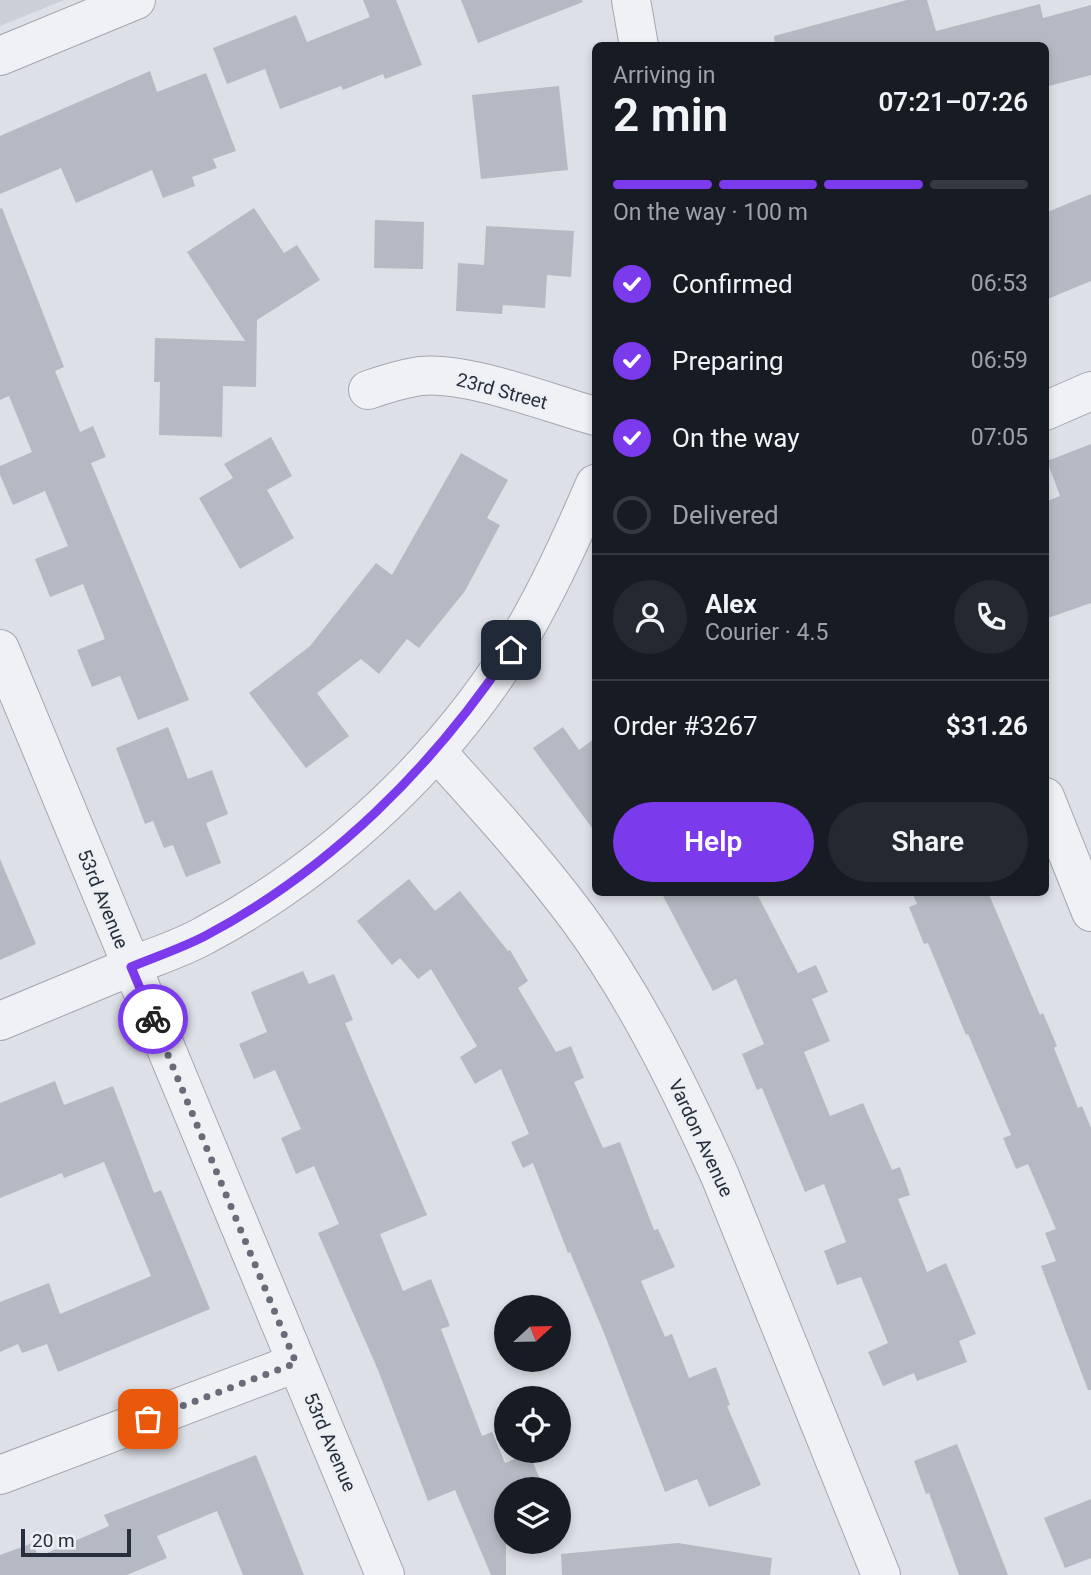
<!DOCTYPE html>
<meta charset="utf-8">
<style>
:root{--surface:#171b24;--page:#242831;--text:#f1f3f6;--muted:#9ea1a6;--line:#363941;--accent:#7c3aed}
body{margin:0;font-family:Roboto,sans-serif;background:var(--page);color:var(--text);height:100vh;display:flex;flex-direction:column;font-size:26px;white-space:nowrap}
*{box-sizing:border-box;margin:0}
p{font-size:23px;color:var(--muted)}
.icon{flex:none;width:38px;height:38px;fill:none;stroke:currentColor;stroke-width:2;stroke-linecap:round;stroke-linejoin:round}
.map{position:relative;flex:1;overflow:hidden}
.details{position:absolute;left:592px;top:42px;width:457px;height:854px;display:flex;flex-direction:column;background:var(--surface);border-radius:10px;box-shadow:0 4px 10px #0003}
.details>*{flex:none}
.needle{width:46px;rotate:68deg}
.buttons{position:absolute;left:494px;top:1295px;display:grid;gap:14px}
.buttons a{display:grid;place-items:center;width:77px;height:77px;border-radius:50%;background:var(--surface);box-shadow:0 4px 10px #0003;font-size:35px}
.scale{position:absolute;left:21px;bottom:18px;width:110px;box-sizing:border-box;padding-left:7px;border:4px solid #272e3c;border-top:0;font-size:19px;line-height:24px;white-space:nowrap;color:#272e3c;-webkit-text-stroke:5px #eceff4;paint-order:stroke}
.pin{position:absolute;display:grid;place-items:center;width:60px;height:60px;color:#fff;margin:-30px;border-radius:14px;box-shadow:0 4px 10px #0006}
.courier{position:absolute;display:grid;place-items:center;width:70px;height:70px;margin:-35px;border:5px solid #7c3aed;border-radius:50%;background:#fff;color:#222;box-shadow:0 2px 9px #0007}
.summary em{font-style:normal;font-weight:600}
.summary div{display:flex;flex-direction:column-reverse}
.summary{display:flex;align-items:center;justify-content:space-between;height:119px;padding:0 21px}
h1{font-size:46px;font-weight:600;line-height:52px}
.bar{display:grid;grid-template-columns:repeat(4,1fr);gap:10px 7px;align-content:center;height:84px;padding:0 21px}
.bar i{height:9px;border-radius:5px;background:var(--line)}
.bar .active{background:var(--accent)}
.bar p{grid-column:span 4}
.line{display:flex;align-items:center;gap:18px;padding:0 21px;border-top:2px solid var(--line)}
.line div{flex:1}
.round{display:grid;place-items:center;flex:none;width:74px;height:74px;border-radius:37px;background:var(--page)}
ol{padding:0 21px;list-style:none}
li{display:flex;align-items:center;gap:21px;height:77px}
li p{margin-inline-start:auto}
li .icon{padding:7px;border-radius:50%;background:var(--accent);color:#fff;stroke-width:4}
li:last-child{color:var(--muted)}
li i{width:38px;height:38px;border:4px solid var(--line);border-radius:50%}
.cta{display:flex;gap:14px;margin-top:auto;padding:14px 21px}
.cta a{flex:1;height:80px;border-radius:42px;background:var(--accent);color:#fff;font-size:28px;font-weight:600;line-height:80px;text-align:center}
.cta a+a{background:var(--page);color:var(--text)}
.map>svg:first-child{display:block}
.built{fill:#cbcfd8}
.building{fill:#b4b9c3}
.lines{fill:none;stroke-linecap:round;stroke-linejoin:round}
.minor-casing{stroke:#a3a7b0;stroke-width:40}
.minor{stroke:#eff1f5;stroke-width:38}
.done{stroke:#676c78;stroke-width:7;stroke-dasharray:0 12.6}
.route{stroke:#7c3aed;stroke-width:9}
.labels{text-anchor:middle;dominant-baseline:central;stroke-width:5;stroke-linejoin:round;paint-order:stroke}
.street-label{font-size:19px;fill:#272e3c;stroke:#eceff4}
</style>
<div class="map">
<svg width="1091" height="1575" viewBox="0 0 1091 1575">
<rect width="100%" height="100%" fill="#dde0e6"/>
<path class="built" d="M 0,0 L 64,0 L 0,26 Z"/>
<g class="building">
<path d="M 363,0 L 396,0 L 422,65 L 385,79 L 383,74 L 343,90 L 341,86 L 280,109 L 265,69 L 227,84 L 213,48 L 296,15 L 307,42 L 370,17 Z"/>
<path d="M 461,0 L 582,0 L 583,2 L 478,43 Z"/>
<path d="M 907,0 L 927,0 L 936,31 L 1040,4 L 1043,18 L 1091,5 L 1091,75 L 1045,87 L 1045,46 L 775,46 L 774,36 Z"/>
<path d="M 150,71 L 157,92 L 206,73 L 236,151 L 213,159 L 217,168 L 192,177 L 195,186 L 163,198 L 152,170 L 76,203 L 61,168 L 0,194 L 0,136 Z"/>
<path d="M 559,86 L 568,170 L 481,179 L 472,95 Z"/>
<path d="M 1091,194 L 1091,281 L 1045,300 L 1045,213 Z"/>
<path d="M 2,208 L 64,367 L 55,371 L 80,432 L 93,426 L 106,457 L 91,463 L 189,700 L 138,720 L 120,676 L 92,687 L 77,650 L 105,639 L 83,584 L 50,597 L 35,559 L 68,546 L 45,491 L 13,505 L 0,475 L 0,466 L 32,452 L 9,396 L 0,400 L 0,209 Z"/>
<path d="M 254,208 L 284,253 L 297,245 L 320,280 L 257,320 L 256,387 L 223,386 L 222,437 L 159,435 L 160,382 L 154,382 L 155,338 L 245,341 L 187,252 Z"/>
<path d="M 375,220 L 424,222 L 423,269 L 374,268 Z"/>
<path d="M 486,226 L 574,231 L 571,277 L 547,275 L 545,308 L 503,305 L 502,314 L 456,311 L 458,263 L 484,265 Z"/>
<path d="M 271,437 L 292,476 L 267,490 L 294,538 L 240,569 L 199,498 L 233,478 L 224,464 Z"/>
<path d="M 1091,444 L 1091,603 L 1045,619 L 1045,502 L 1060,496 L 1047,461 Z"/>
<path d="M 461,453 L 508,480 L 487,518 L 500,525 L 465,591 L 419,648 L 407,639 L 379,674 L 361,659 L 317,693 L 349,736 L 306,768 L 249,693 L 310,646 L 376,563 L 392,575 Z"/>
<path d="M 168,727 L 188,779 L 212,770 L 228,814 L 206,823 L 221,863 L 186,877 L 173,845 L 164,848 L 153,821 L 145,824 L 116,748 Z"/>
<path d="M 563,727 L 579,750 L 595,738 L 595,832 L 533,748 Z"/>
<path d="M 0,859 L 36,944 L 0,960 Z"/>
<path d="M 409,879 L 435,911 L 460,891 L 508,951 L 510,950 L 528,981 L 518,988 L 556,1052 L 571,1046 L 584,1078 L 574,1082 L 603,1148 L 620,1142 L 654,1230 L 658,1229 L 675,1267 L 641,1281 L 665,1337 L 672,1334 L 689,1378 L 716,1367 L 730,1405 L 727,1406 L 761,1485 L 709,1507 L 697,1479 L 665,1492 L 604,1333 L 570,1252 L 568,1253 L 533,1163 L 523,1168 L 511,1142 L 529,1134 L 501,1069 L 475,1084 L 460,1057 L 477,1046 L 431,969 L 418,979 L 400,958 L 392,965 L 357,921 Z"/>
<path d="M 661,892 L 756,892 L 798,973 L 816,965 L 828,992 L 812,999 L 830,1041 L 804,1052 L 830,1116 L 863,1103 L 892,1170 L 900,1167 L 910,1195 L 898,1199 L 927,1272 L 946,1263 L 976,1334 L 959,1341 L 967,1362 L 917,1381 L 914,1373 L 883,1386 L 868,1352 L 888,1343 L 861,1277 L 837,1285 L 824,1251 L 846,1242 L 824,1184 L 805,1192 L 762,1088 L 757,1090 L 742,1054 L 764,1044 L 736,979 L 713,991 Z"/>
<path d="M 912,892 L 988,892 L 1040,1015 L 1043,1013 L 1057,1046 L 1054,1048 L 1078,1108 L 1082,1106 L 1091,1128 L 1091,1390 L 1088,1390 L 1041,1266 L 1056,1261 L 1045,1233 L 1056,1229 L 1028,1164 L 1016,1169 L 1003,1138 L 1011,1135 L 968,1034 L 966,1035 L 928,943 L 924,944 L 909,907 L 917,904 Z"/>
<path d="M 303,971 L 309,984 L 334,974 L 353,1020 L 345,1023 L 427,1215 L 380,1234 L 403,1291 L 431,1279 L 450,1326 L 441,1329 L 482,1436 L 492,1432 L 505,1463 L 529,1453 L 544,1489 L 506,1489 L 506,1575 L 491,1575 L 455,1490 L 428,1501 L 378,1370 L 318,1233 L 339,1224 L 314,1166 L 296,1174 L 281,1138 L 301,1129 L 275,1070 L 254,1079 L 239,1044 L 267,1032 L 251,992 Z"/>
<path d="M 55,1081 L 64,1105 L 113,1086 L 154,1193 L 161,1190 L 210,1309 L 58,1372 L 47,1344 L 22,1353 L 18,1344 L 0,1352 L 0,1302 L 49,1283 L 60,1314 L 151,1276 L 104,1162 L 64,1178 L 62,1173 L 0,1198 L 0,1103 Z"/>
<path d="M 957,1444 L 971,1479 L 1008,1575 L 959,1575 L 929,1493 L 926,1494 L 914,1461 Z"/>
<path d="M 256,1455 L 304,1575 L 243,1575 L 217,1511 L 157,1536 L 167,1558 L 127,1575 L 0,1575 L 0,1555 L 33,1543 L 38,1557 L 109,1526 L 104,1515 Z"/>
<path d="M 1091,1499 L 1091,1558 L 1065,1568 L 1044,1518 Z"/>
<path d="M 678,1543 L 772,1558 L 770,1575 L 562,1575 L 561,1554 Z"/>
</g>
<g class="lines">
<g class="minor-casing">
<g id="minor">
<path d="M 631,0 L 639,46"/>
<path d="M 0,56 L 136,0"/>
<path d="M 368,390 C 385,384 402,379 420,376 C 467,371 548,403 595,416"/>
<path d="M 1045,411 L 1091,391"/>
<path d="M 0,649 L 385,1575"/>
<path d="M 436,751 C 485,805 534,859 578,918 C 636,997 680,1087 720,1176 L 881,1575"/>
<path d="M 1045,797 L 1091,912"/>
<path d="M 0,1021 C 46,1002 91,983 137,964 C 159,955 184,947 205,935 C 333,867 454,753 526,627 C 553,580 574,533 595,484"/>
<path d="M 0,1475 L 296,1363"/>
</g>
</g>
<use href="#minor" class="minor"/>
</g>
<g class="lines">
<path class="done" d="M 148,1419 L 296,1363 L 153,1019"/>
<path class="route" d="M 153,1019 L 131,967 C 155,957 182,948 205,936 C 330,870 433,767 511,650"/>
</g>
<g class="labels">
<g class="street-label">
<text transform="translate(502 391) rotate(15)">23rd Street</text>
<text transform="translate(103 899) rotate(68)">53rd Avenue</text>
<text transform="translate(701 1138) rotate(65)">Vardon Avenue</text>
<text transform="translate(330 1442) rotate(67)">53rd Avenue</text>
</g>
</g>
</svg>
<div class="buttons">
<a><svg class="needle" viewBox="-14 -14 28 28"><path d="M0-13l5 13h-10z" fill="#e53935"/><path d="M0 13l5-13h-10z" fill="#9ea1a6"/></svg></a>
<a><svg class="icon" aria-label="locate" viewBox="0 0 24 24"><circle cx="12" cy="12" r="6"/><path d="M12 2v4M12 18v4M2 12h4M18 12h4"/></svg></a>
<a><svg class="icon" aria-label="layers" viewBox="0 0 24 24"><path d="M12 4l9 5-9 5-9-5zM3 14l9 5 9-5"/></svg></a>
</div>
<div class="scale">20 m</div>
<div class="pin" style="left:148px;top:1419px;background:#ea580c"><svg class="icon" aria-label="bag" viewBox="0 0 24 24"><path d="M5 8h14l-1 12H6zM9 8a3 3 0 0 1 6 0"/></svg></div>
<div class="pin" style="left:511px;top:650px;background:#1f2937"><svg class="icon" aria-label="home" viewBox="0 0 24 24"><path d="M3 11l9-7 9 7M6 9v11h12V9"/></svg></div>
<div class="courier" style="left:153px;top:1019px"><svg class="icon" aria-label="bike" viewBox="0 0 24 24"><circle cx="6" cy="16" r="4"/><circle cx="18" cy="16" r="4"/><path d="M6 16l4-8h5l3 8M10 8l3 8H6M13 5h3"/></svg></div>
<section class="details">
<div class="summary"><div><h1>2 min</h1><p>Arriving in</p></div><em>07:21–07:26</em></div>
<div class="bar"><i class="active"></i><i class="active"></i><i class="active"></i><i></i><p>On the way · 100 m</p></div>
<ol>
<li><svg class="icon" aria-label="check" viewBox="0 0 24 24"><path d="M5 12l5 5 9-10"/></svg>Confirmed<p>06:53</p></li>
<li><svg class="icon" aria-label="check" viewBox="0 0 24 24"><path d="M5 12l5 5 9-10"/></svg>Preparing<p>06:59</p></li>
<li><svg class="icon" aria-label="check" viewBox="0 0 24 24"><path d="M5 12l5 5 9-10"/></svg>On the way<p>07:05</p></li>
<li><i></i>Delivered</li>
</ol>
<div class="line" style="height:126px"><a class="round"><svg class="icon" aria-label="person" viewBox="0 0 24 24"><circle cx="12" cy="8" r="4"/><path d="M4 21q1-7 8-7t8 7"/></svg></a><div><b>Alex</b><p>Courier · 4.5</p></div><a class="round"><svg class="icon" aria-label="phone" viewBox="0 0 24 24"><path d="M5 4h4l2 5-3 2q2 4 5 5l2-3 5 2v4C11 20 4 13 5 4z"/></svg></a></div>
<div class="line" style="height:91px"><div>Order #3267</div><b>$31.26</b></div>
<div class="cta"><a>Help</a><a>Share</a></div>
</section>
</div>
